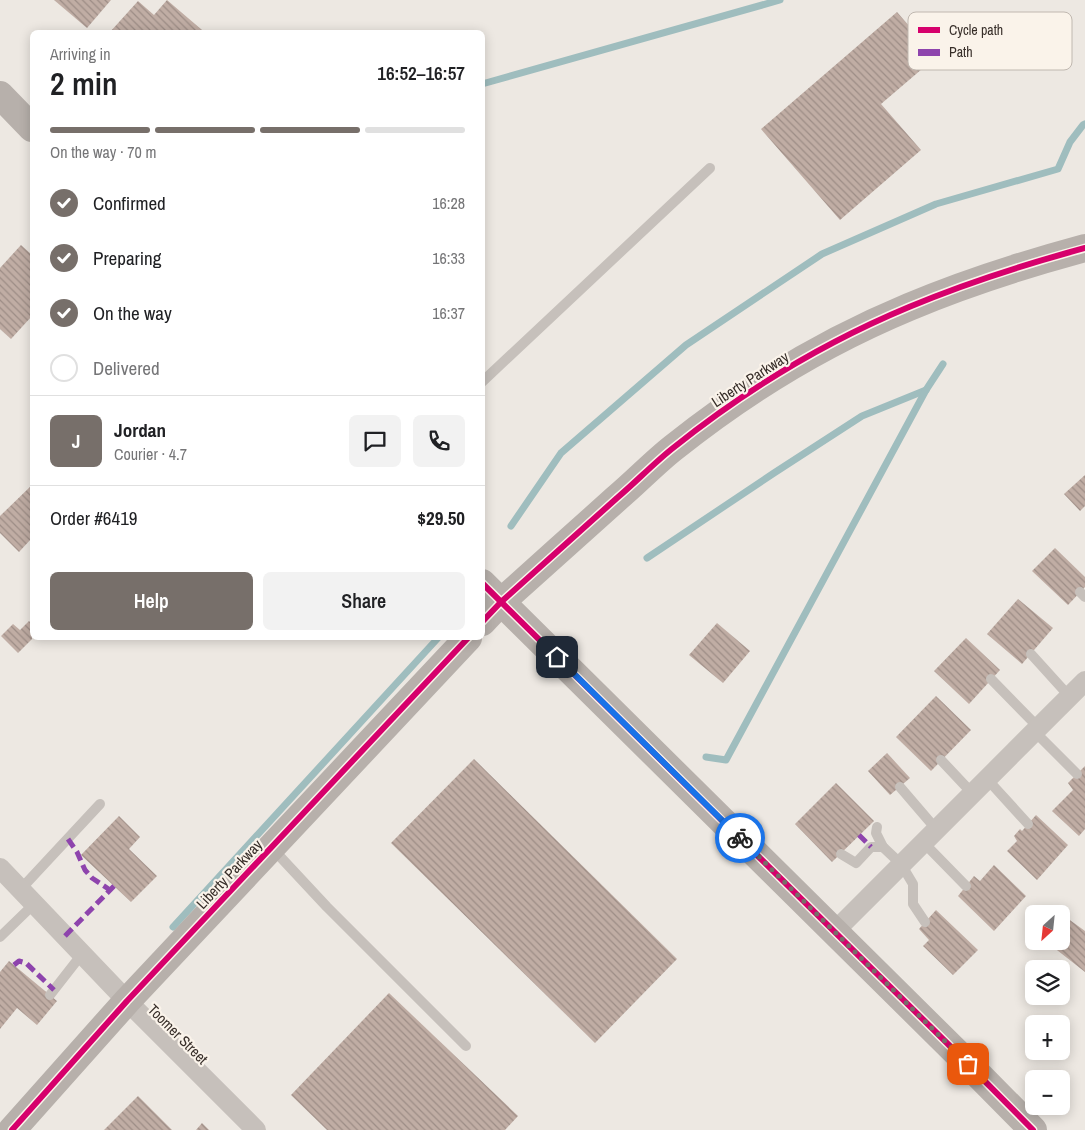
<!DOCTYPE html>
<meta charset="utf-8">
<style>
:root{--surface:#fff;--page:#f2f2f2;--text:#202124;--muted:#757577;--line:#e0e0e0;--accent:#776f6a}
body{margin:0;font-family:"Archivo Narrow",sans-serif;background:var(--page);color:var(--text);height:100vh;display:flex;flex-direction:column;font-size:19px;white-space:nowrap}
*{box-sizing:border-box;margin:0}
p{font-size:16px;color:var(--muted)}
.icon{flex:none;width:28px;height:28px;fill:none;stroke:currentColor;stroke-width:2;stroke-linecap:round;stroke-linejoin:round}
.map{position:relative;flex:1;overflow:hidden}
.side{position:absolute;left:30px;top:30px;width:455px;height:610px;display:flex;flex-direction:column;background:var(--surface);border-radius:8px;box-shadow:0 2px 12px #0003}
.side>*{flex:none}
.needle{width:32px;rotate:207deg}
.fabs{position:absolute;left:1025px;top:905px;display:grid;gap:10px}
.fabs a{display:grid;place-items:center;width:45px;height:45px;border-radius:8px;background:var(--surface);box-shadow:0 2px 12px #0003;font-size:25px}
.pin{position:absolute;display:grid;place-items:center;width:42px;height:42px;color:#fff;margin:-21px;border-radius:10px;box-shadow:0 2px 8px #0006}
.courier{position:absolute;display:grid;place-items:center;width:50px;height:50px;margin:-25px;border:4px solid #1a73e8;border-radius:50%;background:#fff;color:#222;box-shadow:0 1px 6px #0007}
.head em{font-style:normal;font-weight:600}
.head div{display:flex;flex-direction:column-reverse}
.head{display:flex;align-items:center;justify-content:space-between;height:85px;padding:0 20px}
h1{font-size:32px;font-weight:600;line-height:38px}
.bar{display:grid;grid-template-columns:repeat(4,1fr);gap:8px 5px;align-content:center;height:60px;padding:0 20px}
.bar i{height:6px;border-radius:4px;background:var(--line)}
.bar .active{background:var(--accent)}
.bar p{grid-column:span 4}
.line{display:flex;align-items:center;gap:12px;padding:0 20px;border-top:1px solid var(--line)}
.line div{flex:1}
.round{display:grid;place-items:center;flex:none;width:52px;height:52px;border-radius:8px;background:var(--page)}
ol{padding:0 20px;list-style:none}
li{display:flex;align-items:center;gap:15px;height:55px}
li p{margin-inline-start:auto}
li .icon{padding:5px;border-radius:50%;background:var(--accent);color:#fff;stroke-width:4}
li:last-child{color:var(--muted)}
li i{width:28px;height:28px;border:2px solid var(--line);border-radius:50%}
.action{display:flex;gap:10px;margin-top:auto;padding:10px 20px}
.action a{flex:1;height:58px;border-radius:8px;background:var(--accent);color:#fff;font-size:20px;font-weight:600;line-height:58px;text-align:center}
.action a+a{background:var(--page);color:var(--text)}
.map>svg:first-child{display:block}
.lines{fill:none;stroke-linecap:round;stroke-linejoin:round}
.stream{stroke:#9fbdbe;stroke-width:7}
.building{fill:url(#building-back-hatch)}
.lane{stroke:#c6c0bb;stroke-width:10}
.street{stroke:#c6c0bb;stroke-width:20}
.secondary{stroke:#b7b0ab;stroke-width:28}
.quiet{stroke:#8e44ad;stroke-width:5;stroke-dasharray:10 5;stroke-linecap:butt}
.cycleway-casing{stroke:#faf3ea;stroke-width:9}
.cycleway{stroke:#d6006c;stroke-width:6}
.done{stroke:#776f6a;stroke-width:5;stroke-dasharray:0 9}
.route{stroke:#1a73e8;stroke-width:6}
.labels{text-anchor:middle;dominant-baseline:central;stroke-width:4.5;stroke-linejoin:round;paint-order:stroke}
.street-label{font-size:15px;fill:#372e29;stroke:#faf3ea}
.key{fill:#faf3ea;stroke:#c0b8b0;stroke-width:1}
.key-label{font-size:14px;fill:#372e29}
</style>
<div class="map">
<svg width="1085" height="1130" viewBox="0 0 1085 1130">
<defs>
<pattern id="building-back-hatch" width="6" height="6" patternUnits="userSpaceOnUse" patternTransform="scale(1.25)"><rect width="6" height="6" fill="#c0ada4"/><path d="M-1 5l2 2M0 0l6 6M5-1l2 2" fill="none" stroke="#9d8d86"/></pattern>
</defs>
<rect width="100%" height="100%" fill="#ede8e2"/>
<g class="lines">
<g class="stream">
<path d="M 482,84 L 780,0"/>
<path d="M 511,526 L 561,453 L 686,345 L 822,254 L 936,204 L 1058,169 L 1070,142 L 1083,125 L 1085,124"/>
<path d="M 647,558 L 774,473 L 862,416 L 926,390"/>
<path d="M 706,757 L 726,760 L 926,390 L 943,364"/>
<path d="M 173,927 L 438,638"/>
</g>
</g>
<g class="building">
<path d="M 54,0 L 111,0 L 87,28 Z"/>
<path d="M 167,0 L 202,30 L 200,32 L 110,32 L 138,1 L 154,15 Z"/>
<path d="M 897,12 L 936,57 L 881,104 L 921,150 L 840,220 L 761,129 Z"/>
<path d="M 21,245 L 32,255 L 32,316 L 11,339 L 0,329 L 0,268 Z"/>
<path d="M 1085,475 L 1085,506 L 1080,511 L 1064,494 Z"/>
<path d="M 32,485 L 32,538 L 19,552 L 0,533 L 0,516 Z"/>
<path d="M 1055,548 L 1085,577 L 1085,587 L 1068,605 L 1032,571 Z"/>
<path d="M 1018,599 L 1053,628 L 1022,664 L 987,634 Z"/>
<path d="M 29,621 L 32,624 L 32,639 L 18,653 L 1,636 L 13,624 L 20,630 Z"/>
<path d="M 717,623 L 750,651 L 723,683 L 689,655 Z"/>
<path d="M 966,638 L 1000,670 L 969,704 L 934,671 Z"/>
<path d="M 936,696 L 971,730 L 931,771 L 896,737 Z"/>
<path d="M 887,753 L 910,778 L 890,795 L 868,771 Z"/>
<path d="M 474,759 L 677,959 L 595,1043 L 391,843 Z"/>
<path d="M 1085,766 L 1085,829 L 1079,836 L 1052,811 L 1073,790 L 1068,783 Z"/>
<path d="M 836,783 L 874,821 L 832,862 L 795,824 Z"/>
<path d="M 1036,815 L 1068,845 L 1037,880 L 1007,851 L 1017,841 L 1014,836 L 1020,829 L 1022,831 Z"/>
<path d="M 119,816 L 140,837 L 129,849 L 157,876 L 131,902 L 81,855 Z"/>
<path d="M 994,865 L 1026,896 L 994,931 L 958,896 L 974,876 L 980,881 Z"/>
<path d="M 936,910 L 978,950 L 953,975 L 923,946 L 929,940 L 919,929 Z"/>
<path d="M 1067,918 L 1085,931 L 1085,972 L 1048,943 L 1049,941 L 1061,941 L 1061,926 Z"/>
<path d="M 9,961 L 57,1001 L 37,1025 L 17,1008 L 0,1029 L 0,972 Z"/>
<path d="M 389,993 L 518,1116 L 505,1130 L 327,1130 L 291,1095 Z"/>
<path d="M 138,1096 L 172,1130 L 104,1130 Z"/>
<path d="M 202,1123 L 209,1130 L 196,1130 Z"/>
</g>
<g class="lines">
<g class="lane">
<path d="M 482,382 L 710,168"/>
<path d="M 1080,592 L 1085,597"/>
<path d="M 1031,654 L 1069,696"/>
<path d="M 991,679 L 1038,727"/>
<path d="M 1034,731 L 1077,774"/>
<path d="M 941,760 L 972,793"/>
<path d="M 987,779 L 1028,824"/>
<path d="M 900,787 L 936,829"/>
<path d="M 877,827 L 876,833 L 883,847"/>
<path d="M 923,842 L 966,886"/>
<path d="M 272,848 L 327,907 L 466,1046"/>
<path d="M 841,854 L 856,863 L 871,847 L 883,847 L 901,864 L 913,884 L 913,904 L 925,922"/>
<path d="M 20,890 L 100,804"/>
<path d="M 0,937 L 34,904"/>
<path d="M 50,995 L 82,954"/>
</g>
<g class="street">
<path d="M 0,868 L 127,1001 L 256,1130"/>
<path d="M 834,932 L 1085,681"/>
</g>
<g class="secondary">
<path d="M 0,95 L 32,128"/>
<path d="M 482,583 L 955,1051 L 1033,1130"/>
<path d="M 482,622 L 501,602 C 540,567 578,533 617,498 C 636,482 654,463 673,448 C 744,391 825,342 909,307 C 966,283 1026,264 1085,248"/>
<path d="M 12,1130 L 127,1001 L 468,638"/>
</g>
<g class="quiet">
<path d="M 859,835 L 871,847"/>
<path d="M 68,839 L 77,852 L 85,870 L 92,878 L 110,890"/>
<path d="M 65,936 L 114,886"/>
<path d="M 14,965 L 19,961 L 26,963 L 54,990"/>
</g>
<g class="cycleway-casing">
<g id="cycleway">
<path d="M 482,583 L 955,1051 L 1033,1130"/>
<path d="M 482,622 L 501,602 C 540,567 578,533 617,498 C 636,482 654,463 673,448 C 744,391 825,342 909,307 C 966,283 1026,264 1085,248"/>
<path d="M 12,1130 L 127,1001 L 468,638"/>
</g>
</g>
<use href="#cycleway" class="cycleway"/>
</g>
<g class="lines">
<path class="done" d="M 740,838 L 968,1064"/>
<path class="route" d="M 557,657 L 740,838"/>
</g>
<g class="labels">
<g class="street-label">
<text transform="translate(750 379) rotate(-33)">Liberty Parkway</text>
<text transform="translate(229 874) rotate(-47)">Liberty Parkway</text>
<text transform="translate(178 1034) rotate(45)">Toomer Street</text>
</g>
</g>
<rect x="908" y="12" width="164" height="58" rx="8" class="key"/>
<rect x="918" y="27" width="22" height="6" fill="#d6006c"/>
<rect x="918" y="49" width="22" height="7" fill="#8e44ad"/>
<g class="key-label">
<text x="949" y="35">Cycle path</text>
<text x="949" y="57">Path</text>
</g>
</svg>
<div class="fabs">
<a><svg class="needle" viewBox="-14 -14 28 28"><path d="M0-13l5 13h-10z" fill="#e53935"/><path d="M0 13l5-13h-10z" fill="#757577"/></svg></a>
<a><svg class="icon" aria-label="layers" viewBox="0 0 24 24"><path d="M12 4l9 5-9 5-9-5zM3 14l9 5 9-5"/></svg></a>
<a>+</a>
<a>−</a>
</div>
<div class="pin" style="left:968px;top:1064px;background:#ea580c"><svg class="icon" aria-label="bag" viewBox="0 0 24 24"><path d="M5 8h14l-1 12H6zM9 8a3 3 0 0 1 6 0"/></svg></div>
<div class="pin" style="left:557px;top:657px;background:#1f2937"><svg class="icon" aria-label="home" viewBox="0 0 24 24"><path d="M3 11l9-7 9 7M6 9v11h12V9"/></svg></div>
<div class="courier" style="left:740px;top:838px"><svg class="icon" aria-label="bike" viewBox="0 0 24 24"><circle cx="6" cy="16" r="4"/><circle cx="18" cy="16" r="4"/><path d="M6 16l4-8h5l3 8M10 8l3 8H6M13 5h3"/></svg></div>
<section class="side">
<div class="head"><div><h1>2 min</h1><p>Arriving in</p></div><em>16:52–16:57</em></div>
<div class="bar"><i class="active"></i><i class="active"></i><i class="active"></i><i></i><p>On the way · 70 m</p></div>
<ol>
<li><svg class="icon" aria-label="check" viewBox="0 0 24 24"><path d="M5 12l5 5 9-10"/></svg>Confirmed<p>16:28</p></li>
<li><svg class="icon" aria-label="check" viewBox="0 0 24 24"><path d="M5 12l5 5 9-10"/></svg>Preparing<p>16:33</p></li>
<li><svg class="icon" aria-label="check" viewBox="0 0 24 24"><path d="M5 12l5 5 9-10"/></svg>On the way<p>16:37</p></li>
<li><i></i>Delivered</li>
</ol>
<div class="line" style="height:90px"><b class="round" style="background:var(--accent);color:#fff">J</b><div><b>Jordan</b><p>Courier · 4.7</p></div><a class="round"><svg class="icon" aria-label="chat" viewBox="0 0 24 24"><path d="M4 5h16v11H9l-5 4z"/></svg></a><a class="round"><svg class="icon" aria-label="phone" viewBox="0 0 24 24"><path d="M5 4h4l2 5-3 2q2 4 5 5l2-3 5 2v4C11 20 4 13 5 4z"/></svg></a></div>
<div class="line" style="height:65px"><div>Order #6419</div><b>$29.50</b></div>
<div class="action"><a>Help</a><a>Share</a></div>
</section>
</div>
